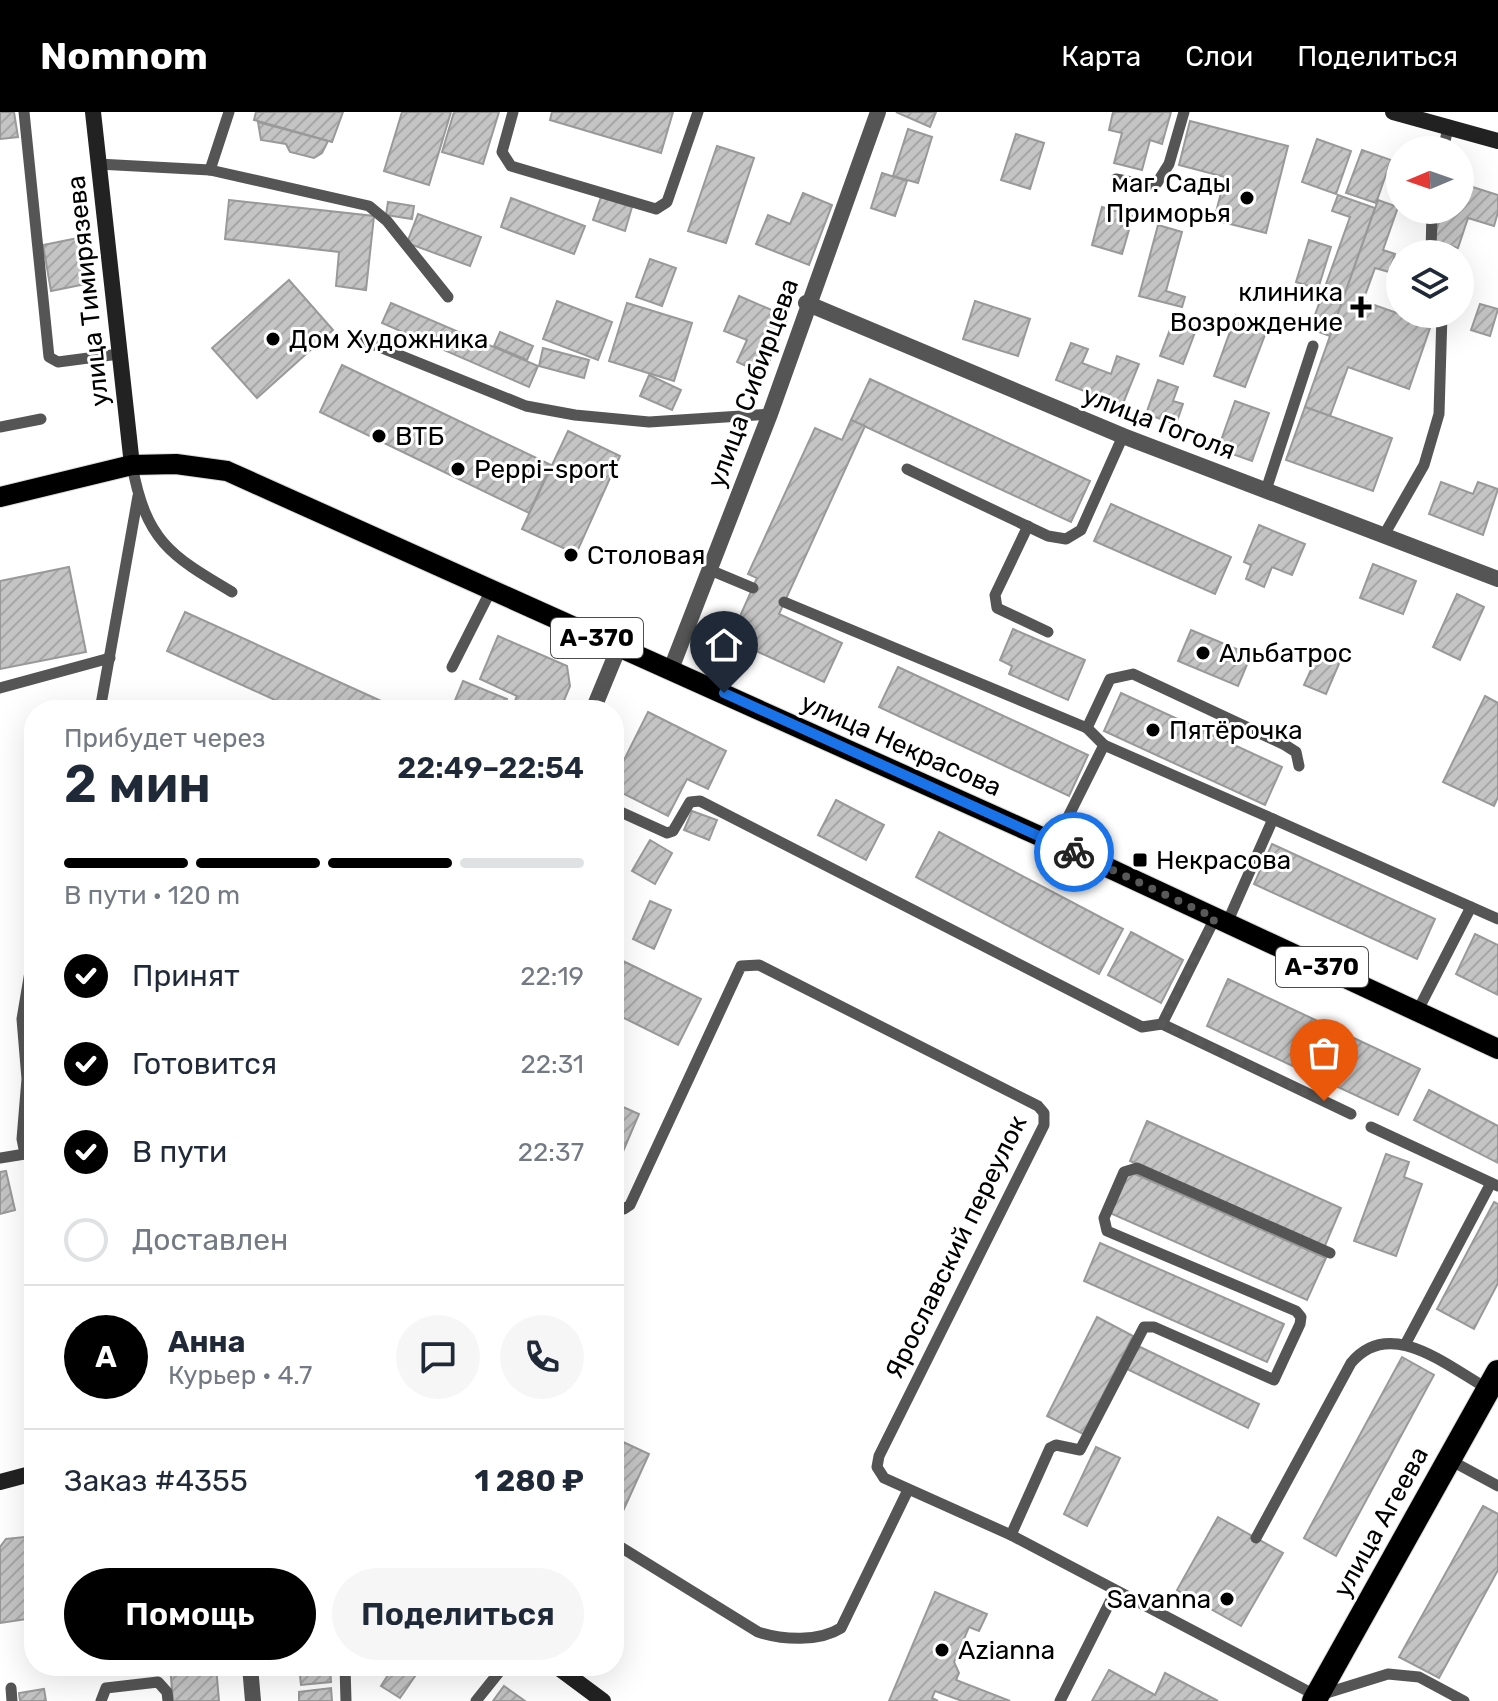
<!DOCTYPE html>
<html lang="ru">
<meta charset="utf-8">
<style>
:root{--surface:#fff;--page:#f6f6f7;--text:#1f2937;--muted:#747a83;--line:#e0e1e3;--accent:#000}
body{margin:0;font-family:Rubik,sans-serif;background:var(--page);color:var(--text);height:100vh;display:flex;flex-direction:column;font-size:30px;white-space:nowrap}
*{box-sizing:border-box;margin:0}
p{font-size:26px;color:var(--muted)}
.icon{flex:none;width:44px;height:44px;fill:none;stroke:currentColor;stroke-width:2;stroke-linecap:round;stroke-linejoin:round}
.map{position:relative;flex:1;overflow:hidden}
.sheet{position:absolute;left:24px;top:588px;width:600px;height:976px;display:flex;flex-direction:column;background:var(--surface);border-radius:32px;box-shadow:0 8px 32px #0002}
.sheet>*{flex:none}
.needle{width:52px;rotate:268deg}
.buttons{position:absolute;left:1386px;top:24px;display:grid;gap:16px}
.buttons a{display:grid;place-items:center;width:88px;height:88px;border-radius:50%;background:var(--surface);box-shadow:0 8px 32px #0002;font-size:40px}
.pin{position:absolute;display:grid;place-items:center;width:68px;height:68px;color:#fff;margin:-82px -34px;border-radius:50% 50% 50% 0;rotate:-45deg;box-shadow:0 0 8px #0007}
.pin .icon{rotate:45deg}
.courier{position:absolute;display:grid;place-items:center;width:80px;height:80px;margin:-40px;border:6px solid #1a73e8;border-radius:50%;background:#fff;color:#222;box-shadow:0 2px 10px #0007}
.overview em{font-style:normal;font-weight:600}
.overview div{display:flex;flex-direction:column-reverse}
.overview{display:flex;align-items:center;justify-content:space-between;height:136px;padding:0 40px}
h1{font-size:52px;font-weight:600;line-height:60px}
.bar{display:grid;grid-template-columns:repeat(4,1fr);gap:12px 8px;align-content:center;height:96px;padding:0 40px}
.bar i{height:10px;border-radius:6px;background:var(--line)}
.bar .active{background:var(--accent)}
.bar p{grid-column:span 4}
.line{display:flex;align-items:center;gap:20px;padding:0 40px;border-top:2px solid var(--line)}
.line div{flex:1}
.round{display:grid;place-items:center;flex:none;width:84px;height:84px;border-radius:42px;background:var(--page)}
ol{padding:0 40px;list-style:none}
li{display:flex;align-items:center;gap:24px;height:88px}
li p{margin-inline-start:auto}
li .icon{padding:8px;border-radius:50%;background:var(--accent);color:#fff;stroke-width:4}
li:last-child{color:var(--muted)}
li i{width:44px;height:44px;border:4px solid var(--line);border-radius:50%}
.button{display:flex;gap:16px;margin-top:auto;padding:16px 40px}
.button a{flex:1;height:92px;border-radius:48px;background:var(--accent);color:#fff;font-size:32px;font-weight:600;line-height:92px;text-align:center}
.button a+a{background:var(--page);color:var(--text)}
header{display:flex;align-items:center;gap:48px;box-sizing:border-box;height:112px;padding:0 40px;background:var(--accent);color:#fff}
header strong{font-size:38px}
nav{display:flex;gap:44px;margin-inline-start:auto;font-size:28px}
.map>svg:first-child{display:block}
.building{fill:url(#building-hatch);stroke:#999;stroke-width:2}
.lines{fill:none;stroke-linecap:round;stroke-linejoin:round}
.primary-casing{stroke:#dbdbdb;stroke-width:22}
.highway-casing{stroke:#dbdbdb;stroke-width:26}
.lane{stroke:#555;stroke-width:11}
.street{stroke:#555;stroke-width:16}
.secondary{stroke:#222;stroke-width:16}
.primary{stroke:#000;stroke-width:20}
.highway{stroke:#000;stroke-width:24}
.done{stroke:#595959;stroke-width:8;stroke-dasharray:0 14.4}
.route{stroke:#1a73e8;stroke-width:10}
.poi-dot{fill:#000;stroke:#fff;stroke-width:3}
.labels{text-anchor:middle;dominant-baseline:central;stroke-width:6;stroke-linejoin:round;paint-order:stroke}
.shield{fill:#fff;stroke:#4c4c4c;stroke-width:2}
.shield-label{font-size:24px;font-weight:bold;fill:#000}
.poi-label{font-size:26px;fill:#000;stroke:#fff;text-anchor:start}
.street-label{font-size:26px;fill:#000;stroke:#fff}
</style>
<header>
<strong>Nomnom</strong>
<nav><a>Карта</a><a>Слои</a><a>Поделиться</a></nav>
</header>
<div class="map">
<svg width="1498" height="1589" viewBox="0 0 1498 1589">
<defs>
<pattern id="building-hatch" width="6" height="6" patternUnits="userSpaceOnUse" patternTransform="scale(2)"><rect width="6" height="6" fill="#c4c4c4"/><path d="M-1 1l2-2M0 6l6-6M5 7l2-2" fill="none" stroke="#a7a7a7"/></pattern>
</defs>
<rect width="100%" height="100%" fill="#fff"/>
<g class="building">
<path d="M 0,0 L 14,0 L 18,25 L 0,27 Z"/>
<path d="M 256,0 L 343,0 L 332,30 L 254,8 Z"/>
<path d="M 402,0 L 451,0 L 429,73 L 384,59 Z"/>
<path d="M 454,0 L 499,0 L 483,52 L 442,40 Z"/>
<path d="M 552,0 L 673,0 L 661,41 L 550,8 Z"/>
<path d="M 896,0 L 936,0 L 930,15 Z"/>
<path d="M 1113,0 L 1171,0 L 1162,32 L 1150,28 L 1142,58 L 1114,51 L 1122,21 L 1109,18 Z"/>
<path d="M 1190,9 L 1288,34 L 1266,121 L 1214,108 L 1225,65 L 1179,53 Z"/>
<path d="M 258,10 L 328,29 L 322,41 L 314,46 L 290,40 L 286,32 L 261,28 Z"/>
<path d="M 908,17 L 932,25 L 918,71 L 893,64 Z"/>
<path d="M 1016,22 L 1044,31 L 1030,77 L 1001,68 Z"/>
<path d="M 1317,27 L 1351,39 L 1336,82 L 1302,70 Z"/>
<path d="M 717,34 L 754,46 L 726,131 L 688,119 Z"/>
<path d="M 1362,38 L 1391,48 L 1376,91 L 1346,81 Z"/>
<path d="M 882,61 L 907,69 L 895,104 L 871,96 Z"/>
<path d="M 1460,71 L 1498,83 L 1498,100 L 1494,114 L 1468,106 L 1458,136 L 1433,128 L 1443,98 L 1460,98 Z"/>
<path d="M 803,81 L 832,93 L 809,153 L 756,132 L 768,103 L 790,112 Z"/>
<path d="M 1338,83 L 1375,96 L 1330,224 L 1310,217 L 1350,105 L 1332,99 Z"/>
<path d="M 601,85 L 632,95 L 625,119 L 593,108 Z"/>
<path d="M 511,86 L 585,114 L 574,142 L 501,115 Z"/>
<path d="M 229,88 L 374,104 L 366,178 L 336,174 L 339,140 L 225,127 Z"/>
<path d="M 1378,88 L 1398,95 L 1383,138 L 1395,142 L 1389,160 L 1375,156 L 1363,189 L 1431,213 L 1409,277 L 1348,255 L 1330,304 L 1305,295 Z"/>
<path d="M 388,90 L 414,94 L 412,107 L 386,103 Z"/>
<path d="M 1102,95 L 1133,104 L 1122,142 L 1092,133 Z"/>
<path d="M 418,102 L 481,125 L 470,154 L 407,131 Z"/>
<path d="M 1158,113 L 1182,120 L 1166,179 L 1185,185 L 1182,195 L 1139,184 Z"/>
<path d="M 78,126 L 86,172 L 51,179 L 43,133 Z"/>
<path d="M 1309,128 L 1331,135 L 1318,177 L 1296,170 Z"/>
<path d="M 650,147 L 676,156 L 662,194 L 636,185 Z"/>
<path d="M 289,168 L 333,218 L 257,286 L 212,236 Z"/>
<path d="M 739,184 L 788,205 L 764,262 L 737,250 L 747,228 L 724,219 Z"/>
<path d="M 557,189 L 612,210 L 598,248 L 543,227 Z"/>
<path d="M 975,189 L 1030,207 L 1018,244 L 963,227 Z"/>
<path d="M 391,191 L 538,254 L 529,275 L 382,211 Z"/>
<path d="M 627,191 L 692,211 L 674,269 L 609,249 Z"/>
<path d="M 1480,192 L 1498,197 L 1490,224 L 1471,218 Z"/>
<path d="M 1236,203 L 1268,215 L 1245,275 L 1214,264 Z"/>
<path d="M 1174,207 L 1197,215 L 1183,252 L 1160,244 Z"/>
<path d="M 500,220 L 533,234 L 527,248 L 494,234 Z"/>
<path d="M 1071,231 L 1088,237 L 1082,251 L 1111,262 L 1117,244 L 1139,252 L 1122,294 L 1056,268 Z"/>
<path d="M 543,236 L 589,248 L 584,266 L 539,254 Z"/>
<path d="M 342,253 L 551,353 L 529,401 L 320,300 Z"/>
<path d="M 649,263 L 681,278 L 672,298 L 640,284 Z"/>
<path d="M 870,267 L 1090,369 L 1071,410 L 851,308 Z"/>
<path d="M 1158,268 L 1178,275 L 1173,289 L 1183,292 L 1176,312 L 1146,302 Z"/>
<path d="M 1235,289 L 1269,301 L 1252,349 L 1218,337 Z"/>
<path d="M 1305,295 L 1392,326 L 1373,379 L 1286,348 Z"/>
<path d="M 851,308 L 865,314 L 779,502 L 842,531 L 824,570 L 730,527 L 757,466 L 748,462 L 815,316 L 842,328 Z"/>
<path d="M 568,319 L 620,344 L 576,442 L 522,417 Z"/>
<path d="M 1441,370 L 1473,382 L 1478,370 L 1498,377 L 1483,423 L 1429,402 Z"/>
<path d="M 1111,392 L 1231,445 L 1215,482 L 1094,429 Z"/>
<path d="M 1259,413 L 1305,432 L 1292,463 L 1272,455 L 1264,475 L 1246,467 L 1251,453 L 1244,450 Z"/>
<path d="M 1373,452 L 1416,469 L 1403,502 L 1360,486 Z"/>
<path d="M 69,455 L 86,540 L 0,557 L 0,469 Z"/>
<path d="M 1457,482 L 1484,495 L 1460,548 L 1433,535 Z"/>
<path d="M 185,500 L 401,598 L 297,598 L 167,539 Z"/>
<path d="M 1013,517 L 1085,548 L 1068,588 L 1009,562 L 1012,554 L 1000,548 Z"/>
<path d="M 1191,518 L 1251,543 L 1238,574 L 1178,549 Z"/>
<path d="M 498,524 L 567,554 L 570,574 L 560,598 L 511,598 L 517,584 L 480,567 Z"/>
<path d="M 1320,538 L 1341,547 L 1326,582 L 1304,573 Z"/>
<path d="M 898,555 L 1088,643 L 1069,684 L 879,595 Z"/>
<path d="M 463,569 L 507,587 L 503,598 L 451,598 Z"/>
<path d="M 1121,581 L 1282,655 L 1265,693 L 1104,619 Z"/>
<path d="M 1485,584 L 1498,591 L 1498,685 L 1494,694 L 1443,670 Z"/>
<path d="M 648,600 L 726,639 L 708,677 L 687,667 L 668,704 L 614,677 L 614,668 Z"/>
<path d="M 836,688 L 884,713 L 866,748 L 818,723 Z"/>
<path d="M 692,699 L 717,708 L 709,728 L 684,718 Z"/>
<path d="M 939,720 L 1123,817 L 1099,862 L 916,765 Z"/>
<path d="M 650,728 L 672,741 L 655,772 L 632,759 Z"/>
<path d="M 1272,732 L 1435,807 L 1417,847 L 1254,772 Z"/>
<path d="M 650,789 L 671,798 L 654,837 L 633,827 Z"/>
<path d="M 1131,820 L 1183,848 L 1161,891 L 1108,863 Z"/>
<path d="M 1475,822 L 1498,833 L 1498,883 L 1456,862 Z"/>
<path d="M 623,849 L 701,887 L 678,933 L 614,901 L 614,868 Z"/>
<path d="M 1228,867 L 1420,957 L 1398,1003 L 1207,914 Z"/>
<path d="M 1429,978 L 1498,1014 L 1498,1051 L 1414,1008 Z"/>
<path d="M 614,991 L 639,1002 L 619,1049 L 614,1047 Z"/>
<path d="M 1147,1009 L 1341,1096 L 1324,1136 L 1130,1049 Z"/>
<path d="M 1386,1042 L 1409,1050 L 1404,1065 L 1422,1072 L 1396,1144 L 1354,1129 Z"/>
<path d="M 6,1059 L 15,1098 L 0,1102 L 0,1060 Z"/>
<path d="M 1128,1059 L 1326,1146 L 1307,1188 L 1110,1101 Z"/>
<path d="M 1494,1090 L 1498,1092 L 1498,1171 L 1474,1217 L 1437,1197 Z"/>
<path d="M 1100,1131 L 1284,1212 L 1267,1250 L 1084,1169 Z"/>
<path d="M 1097,1205 L 1133,1224 L 1083,1322 L 1047,1304 Z"/>
<path d="M 1138,1234 L 1259,1292 L 1248,1316 L 1127,1257 Z"/>
<path d="M 1402,1245 L 1434,1263 L 1336,1444 L 1304,1426 Z"/>
<path d="M 621,1329 L 649,1342 L 618,1410 L 614,1409 L 614,1343 Z"/>
<path d="M 1096,1335 L 1120,1346 L 1087,1414 L 1064,1402 Z"/>
<path d="M 1483,1394 L 1498,1402 L 1498,1458 L 1439,1566 L 1399,1545 Z"/>
<path d="M 1218,1405 L 1283,1441 L 1241,1514 L 1177,1478 Z"/>
<path d="M 34,1424 L 34,1506 L 0,1511 L 0,1435 L 6,1427 Z"/>
<path d="M 935,1480 L 987,1502 L 979,1519 L 969,1515 L 954,1550 L 959,1561 L 956,1568 L 1010,1589 L 962,1589 L 935,1579 L 932,1586 L 938,1589 L 889,1589 Z"/>
<path d="M 170,1554 L 216,1554 L 219,1589 L 173,1589 Z"/>
<path d="M 299,1554 L 330,1554 L 331,1570 L 301,1573 Z"/>
<path d="M 382,1554 L 422,1554 L 400,1586 L 381,1574 L 388,1563 L 380,1557 Z"/>
<path d="M 1109,1558 L 1155,1583 L 1165,1561 L 1218,1589 L 1092,1589 Z"/>
<path d="M 504,1574 L 525,1589 L 493,1589 Z"/>
<path d="M 331,1576 L 332,1589 L 299,1589 L 299,1580 Z"/>
<path d="M 44,1577 L 46,1589 L 20,1589 L 19,1581 Z"/>
</g>
<g class="lines">
<g class="primary-casing">
<path id="primary" d="M 0,385 L 132,353 L 176,352 L 227,359 L 1055,731 L 1498,937"/>
</g>
<g class="highway-casing">
<path id="highway" d="M 1314,1589 L 1498,1260"/>
</g>
<g class="lane">
<path d="M 24,0 L 49,245 L 58,250 L 119,242"/>
<path d="M 513,0 L 502,40 L 511,54 L 656,97 L 667,90 L 698,0"/>
<path d="M 1443,38 L 1448,16"/>
<path d="M 98,52 L 210,58 L 369,94 L 387,109 L 448,185"/>
<path d="M 210,58 L 229,0"/>
<path d="M 1116,67 L 1147,73 L 1157,71 L 1169,52 L 1184,0"/>
<path d="M 1431,142 L 1432,98"/>
<path d="M 362,228 L 526,294 L 575,303 L 649,310 L 770,302"/>
<path d="M 0,315 L 41,307"/>
<path d="M 132,353 C 146,428 169,443 232,480"/>
<path d="M 907,357 L 1048,424 L 1066,427 L 1081,418 L 1123,324"/>
<path d="M 1266,378 L 1313,234"/>
<path d="M 1028,414 L 995,483 L 997,496 L 1048,520"/>
<path d="M 1384,423 L 1424,353 L 1439,302 L 1442,202"/>
<path d="M 710,458 L 753,476"/>
<path d="M 784,490 L 1087,616"/>
<path d="M 452,555 L 490,480"/>
<path d="M 0,576 L 110,546"/>
<path d="M 100,598 L 138,384"/>
<path d="M 1104,633 L 1087,616 L 1110,567 L 1133,562 L 1285,633 L 1296,640 L 1299,654"/>
<path d="M 614,697 L 667,721 L 673,719 L 690,690 L 700,689 L 1142,915 L 1162,912 L 1215,806"/>
<path d="M 1273,707 L 1471,795"/>
<path d="M 1055,731 L 1104,633 L 1273,707 L 1227,811"/>
<path d="M 34,836 L 22,907 L 27,967 L 22,1027 L 25,1042 L 34,1041"/>
<path d="M 1417,900 L 1471,795 L 1498,807"/>
<path d="M 1162,912 L 1351,1002"/>
<path d="M 1371,1015 L 1498,1074"/>
<path d="M 0,1046 L 25,1042"/>
<path d="M 614,1096 L 624,1097 L 630,1093 L 741,854 L 759,853 L 1038,994 L 1044,1001 L 1044,1013 L 879,1344 L 877,1355 L 884,1366 L 1011,1423 L 1317,1584 L 1388,1562 L 1419,1565 L 1464,1589"/>
<path d="M 1406,1231 L 1491,1071"/>
<path d="M 1448,1347 L 1498,1374"/>
<path d="M 1011,1423 L 1050,1336 L 1056,1333 L 1080,1338 L 1144,1215 L 1154,1215 L 1274,1268 L 1300,1212 L 1301,1205 L 1296,1199 L 1107,1119 L 1104,1106 L 1124,1060 L 1137,1056 L 1330,1141"/>
<path d="M 1256,1426 L 1351,1251 C 1390,1204 1447,1254 1488,1277"/>
<path d="M 614,1431 L 758,1520 C 783,1528 819,1530 841,1516 L 908,1378"/>
<path d="M 345,1554 L 346,1589"/>
<path d="M 11,1576 L 12,1589"/>
<path d="M 101,1589 L 106,1576 L 158,1570 L 167,1580 L 168,1589"/>
<path d="M 476,1589 L 504,1554"/>
<path d="M 1060,1589 L 1115,1480"/>
</g>
<g class="street">
<path d="M 806,191 L 1123,324 L 1498,467"/>
<path d="M 671,557 L 770,302 L 878,0"/>
<path d="M 593,598 L 619,535"/>
<path d="M 250,1554 L 253,1589"/>
</g>
<g class="secondary">
<path d="M 93,0 L 132,353"/>
<path d="M 1393,0 L 1498,29"/>
<path d="M 0,1370 L 34,1361"/>
<path d="M 556,1554 L 603,1589"/>
</g>
<use href="#primary" class="primary"/>
<use href="#highway" class="highway"/>
</g>
<g class="lines">
<path class="done" d="M 1074,740 L 1215,806 L 1162,912 L 1324,989"/>
<path class="route" d="M 724,581 L 1074,740"/>
</g>
<g class="poi-dot">
<circle cx="1247" cy="86" r="8"/>
<path d="M1357 183h8v8h8v8h-8v8h-8v-8h-8v-8h8z"/>
<circle cx="273" cy="227" r="8"/>
<circle cx="379" cy="324" r="8"/>
<circle cx="458" cy="357" r="8"/>
<circle cx="571" cy="443" r="8"/>
<circle cx="1203" cy="541" r="8"/>
<circle cx="1153" cy="618" r="8"/>
<rect x="1132" y="740" width="16" height="16" rx="4"/>
<circle cx="1227" cy="1487" r="8"/>
<circle cx="942" cy="1538" r="8"/>
</g>
<g class="labels">
<g class="shield">
<rect x="551" y="506" width="92" height="40" rx="6"/>
<rect x="1276" y="835" width="92" height="40" rx="6"/>
</g>
<g class="shield-label">
<text x="597" y="526">А-370</text>
<text x="1322" y="855">А-370</text>
</g>
<g class="poi-label">
<text x="1231" y="71" text-anchor="end">маг. Сады<tspan x="1231" dy="30">Приморья</tspan></text>
<text x="1343" y="180" text-anchor="end">клиника<tspan x="1343" dy="30">Возрождение</tspan></text>
<text x="289" y="227">Дом Художника</text>
<text x="395" y="324">ВТБ</text>
<text x="474" y="357">Peppi-sport</text>
<text x="587" y="443">Столовая</text>
<text x="1219" y="541">Альбатрос</text>
<text x="1169" y="618">Пятёрочка</text>
<text x="1156" y="748">Некрасова</text>
<text x="1211" y="1487" text-anchor="end">Savanna</text>
<text x="958" y="1538">Azianna</text>
</g>
<g class="street-label">
<text transform="translate(88 179) rotate(-96)">улица Тимирязева</text>
<text transform="translate(753 271) rotate(-70)">улица Сибирцева</text>
<text transform="translate(1159 311) rotate(21)">улица Гоголя</text>
<text transform="translate(901 633) rotate(24)">улица Некрасова</text>
<text transform="translate(956 1135) rotate(-64)">Ярославский переулок</text>
<text transform="translate(1381 1410) rotate(-61)">улица Агеева</text>
</g>
</g>
</svg>
<div class="buttons">
<a><svg class="needle" viewBox="-14 -14 28 28"><path d="M0-13l5 13h-10z" fill="#e53935"/><path d="M0 13l5-13h-10z" fill="#747a83"/></svg></a>
<a><svg class="icon" aria-label="layers" viewBox="0 0 24 24"><path d="M12 4l9 5-9 5-9-5zM3 14l9 5 9-5"/></svg></a>
</div>
<div class="pin" style="left:1324px;top:989px;background:#ea580c"><svg class="icon" aria-label="bag" viewBox="0 0 24 24"><path d="M5 8h14l-1 12H6zM9 8a3 3 0 0 1 6 0"/></svg></div>
<div class="pin" style="left:724px;top:581px;background:#1f2937"><svg class="icon" aria-label="home" viewBox="0 0 24 24"><path d="M3 11l9-7 9 7M6 9v11h12V9"/></svg></div>
<div class="courier" style="left:1074px;top:740px"><svg class="icon" aria-label="bike" viewBox="0 0 24 24"><circle cx="6" cy="16" r="4"/><circle cx="18" cy="16" r="4"/><path d="M6 16l4-8h5l3 8M10 8l3 8H6M13 5h3"/></svg></div>
<section class="sheet">
<div class="overview"><div><h1>2 мин</h1><p>Прибудет через</p></div><em>22:49–22:54</em></div>
<div class="bar"><i class="active"></i><i class="active"></i><i class="active"></i><i></i><p>В пути · 120 m</p></div>
<ol>
<li><svg class="icon" aria-label="check" viewBox="0 0 24 24"><path d="M5 12l5 5 9-10"/></svg>Принят<p>22:19</p></li>
<li><svg class="icon" aria-label="check" viewBox="0 0 24 24"><path d="M5 12l5 5 9-10"/></svg>Готовится<p>22:31</p></li>
<li><svg class="icon" aria-label="check" viewBox="0 0 24 24"><path d="M5 12l5 5 9-10"/></svg>В пути<p>22:37</p></li>
<li><i></i>Доставлен</li>
</ol>
<div class="line" style="height:144px"><b class="round" style="background:var(--accent);color:#fff">А</b><div><b>Анна</b><p>Курьер · 4.7</p></div><a class="round"><svg class="icon" aria-label="chat" viewBox="0 0 24 24"><path d="M4 5h16v11H9l-5 4z"/></svg></a><a class="round"><svg class="icon" aria-label="phone" viewBox="0 0 24 24"><path d="M5 4h4l2 5-3 2q2 4 5 5l2-3 5 2v4C11 20 4 13 5 4z"/></svg></a></div>
<div class="line" style="height:104px"><div>Заказ #4355</div><b>1 280 ₽</b></div>
<div class="button"><a>Помощь</a><a>Поделиться</a></div>
</section>
</div>
